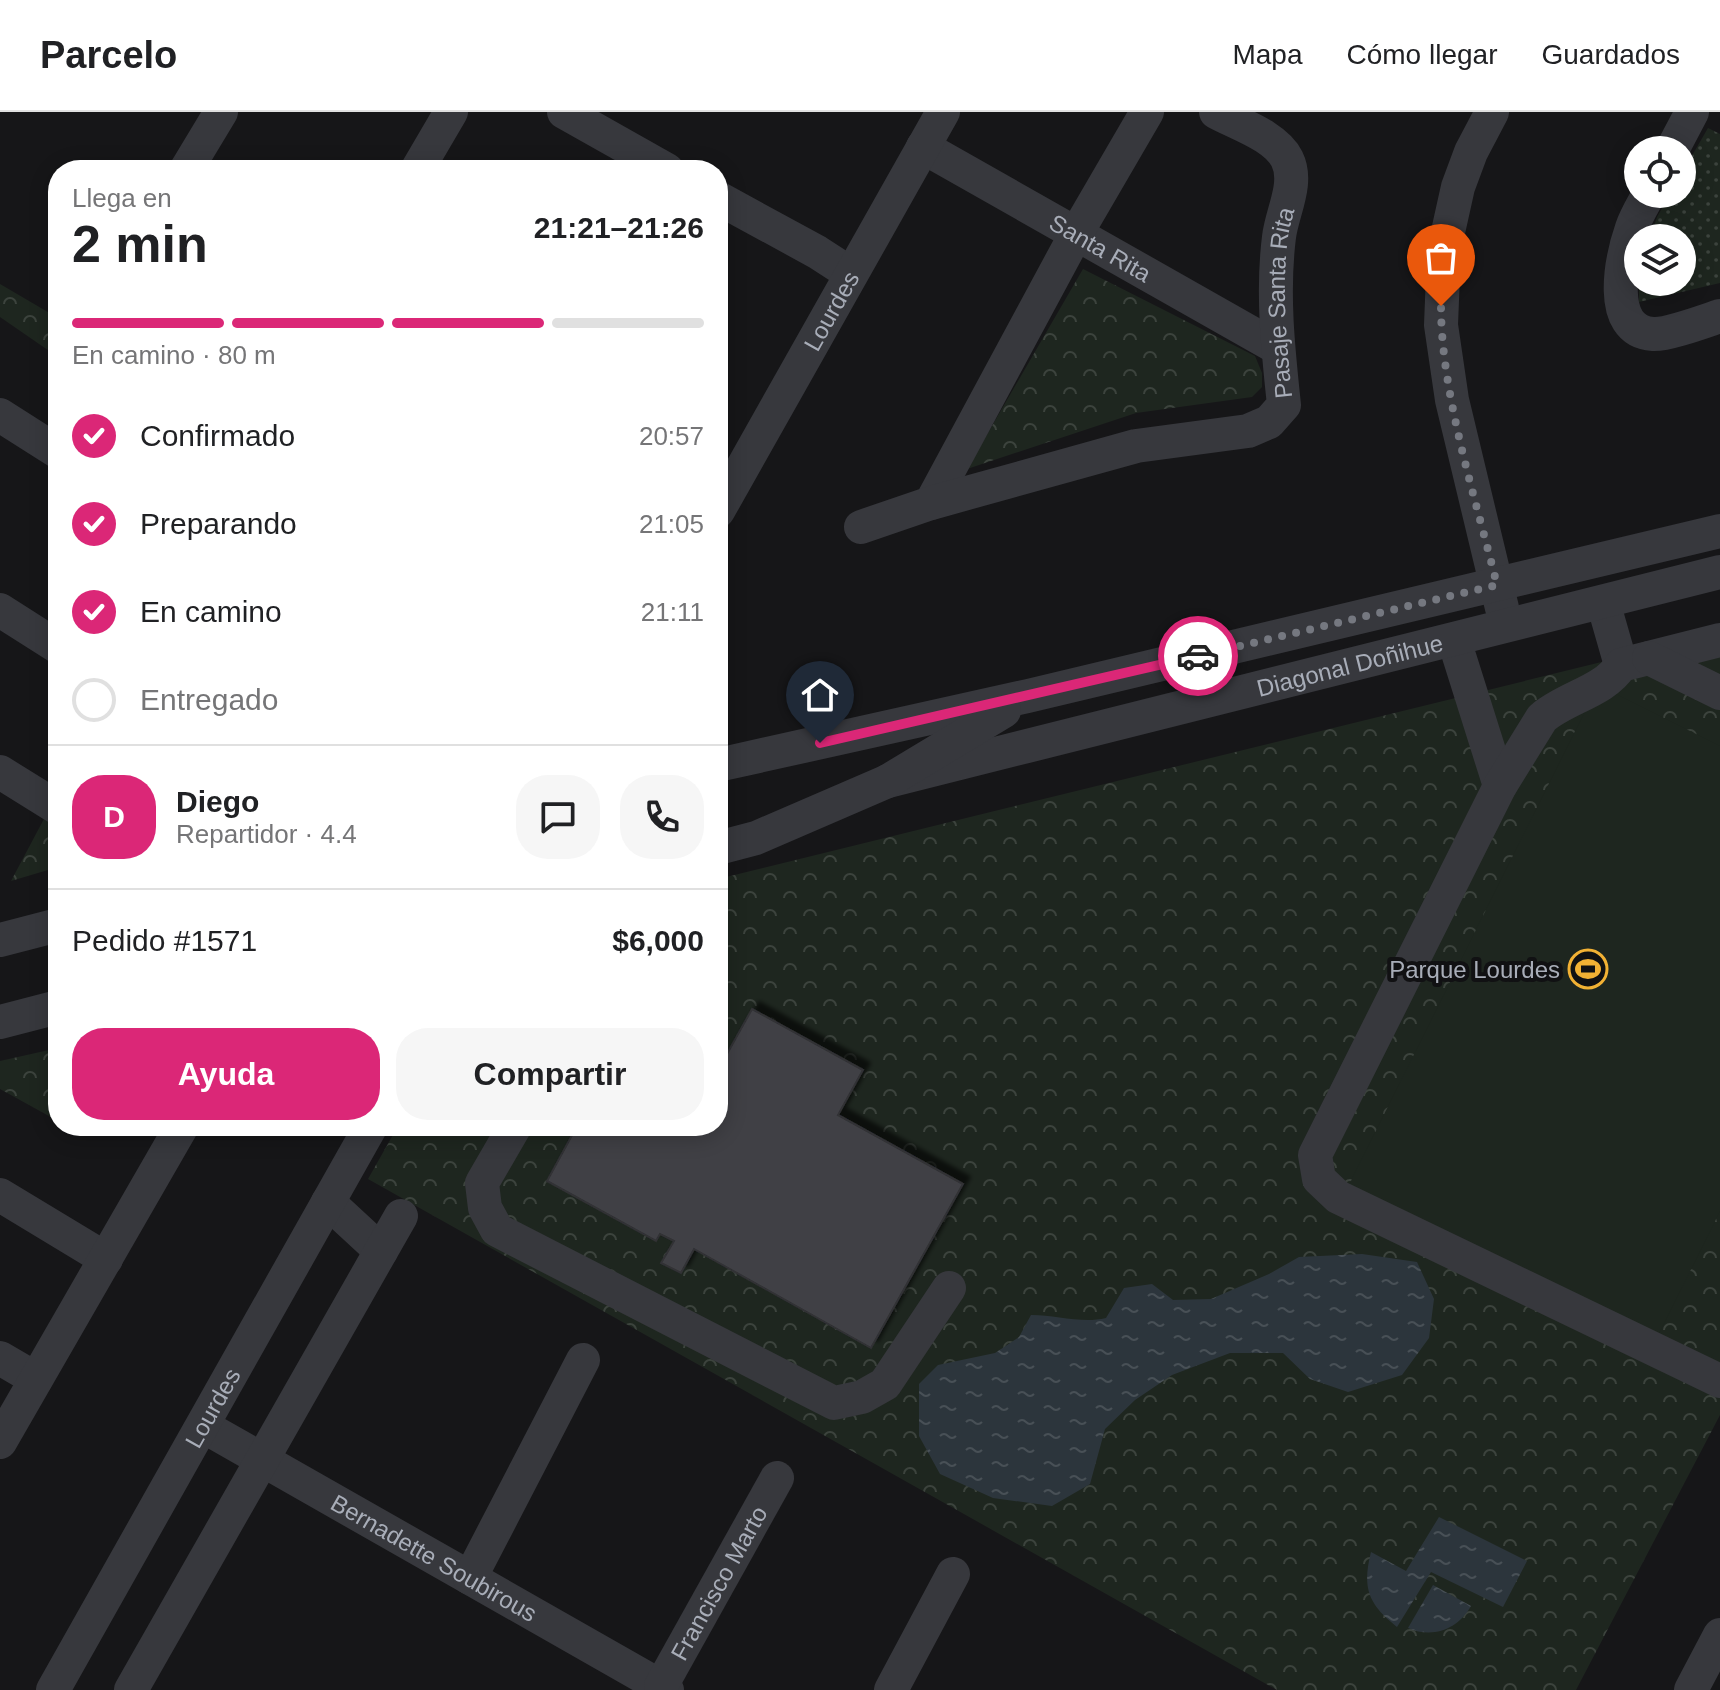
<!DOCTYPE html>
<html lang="es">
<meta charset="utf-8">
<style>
:root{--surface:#fff;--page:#f6f6f6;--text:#202124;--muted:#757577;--line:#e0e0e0;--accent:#db2777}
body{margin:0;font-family:Arial,sans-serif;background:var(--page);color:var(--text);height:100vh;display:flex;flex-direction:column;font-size:30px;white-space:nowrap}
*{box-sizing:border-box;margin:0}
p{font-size:26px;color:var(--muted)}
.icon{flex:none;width:44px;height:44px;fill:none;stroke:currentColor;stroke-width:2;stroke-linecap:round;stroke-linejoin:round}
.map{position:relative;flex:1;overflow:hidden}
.sheet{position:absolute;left:48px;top:48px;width:680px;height:976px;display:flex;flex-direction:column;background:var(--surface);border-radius:32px;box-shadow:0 4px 20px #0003}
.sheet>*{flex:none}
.buttons{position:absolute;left:1624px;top:24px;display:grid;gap:16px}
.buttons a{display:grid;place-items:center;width:72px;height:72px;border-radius:50%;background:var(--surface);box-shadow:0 4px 20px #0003;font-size:40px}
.pin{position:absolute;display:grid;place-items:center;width:68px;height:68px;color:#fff;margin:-82px -34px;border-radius:50% 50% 50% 0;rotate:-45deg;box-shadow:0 0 8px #0007}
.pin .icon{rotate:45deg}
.courier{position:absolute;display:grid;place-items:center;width:80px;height:80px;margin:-40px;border:6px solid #db2777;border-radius:50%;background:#fff;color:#222;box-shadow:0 2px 10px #0007}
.summary em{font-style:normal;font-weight:600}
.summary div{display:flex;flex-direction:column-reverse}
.summary{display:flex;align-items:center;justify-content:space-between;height:136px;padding:0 24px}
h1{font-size:52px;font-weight:600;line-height:60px}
.bar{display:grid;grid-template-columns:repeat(4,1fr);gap:12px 8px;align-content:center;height:96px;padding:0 24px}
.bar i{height:10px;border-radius:6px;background:var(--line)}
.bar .selected{background:var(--accent)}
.bar p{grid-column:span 4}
.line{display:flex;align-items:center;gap:20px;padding:0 24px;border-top:2px solid var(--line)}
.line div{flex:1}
.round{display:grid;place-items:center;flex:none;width:84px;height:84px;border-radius:32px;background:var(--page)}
ol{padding:0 24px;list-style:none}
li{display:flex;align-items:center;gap:24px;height:88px}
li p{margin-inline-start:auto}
li .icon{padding:8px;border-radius:50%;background:var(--accent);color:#fff;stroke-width:4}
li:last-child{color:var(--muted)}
li i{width:44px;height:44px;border:4px solid var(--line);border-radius:50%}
.button{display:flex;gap:16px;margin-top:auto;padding:16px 24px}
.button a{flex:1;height:92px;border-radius:32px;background:var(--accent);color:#fff;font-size:32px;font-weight:600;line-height:92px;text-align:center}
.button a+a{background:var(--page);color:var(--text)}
header{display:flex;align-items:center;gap:48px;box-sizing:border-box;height:112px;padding:0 40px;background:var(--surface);border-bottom:2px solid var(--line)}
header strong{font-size:38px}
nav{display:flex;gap:44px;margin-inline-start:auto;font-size:28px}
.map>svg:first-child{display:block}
.grass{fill:url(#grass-dots)}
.forest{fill:url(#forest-crowns)}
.pitch{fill:#1e261f}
.water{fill:url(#water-ripples)}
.building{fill:#404145;stroke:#303034;stroke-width:2;filter:url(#shadow)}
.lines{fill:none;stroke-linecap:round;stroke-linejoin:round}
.minor{stroke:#37383d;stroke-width:34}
.done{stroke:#757880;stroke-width:8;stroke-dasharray:0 14.4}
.route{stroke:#db2777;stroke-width:10}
.labels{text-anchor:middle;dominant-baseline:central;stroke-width:8;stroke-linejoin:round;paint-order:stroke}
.street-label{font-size:24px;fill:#a8adb8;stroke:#111113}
.poi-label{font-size:24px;fill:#a8adb8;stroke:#111113;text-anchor:end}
</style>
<header>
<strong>Parcelo</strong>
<nav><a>Mapa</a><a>Cómo llegar</a><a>Guardados</a></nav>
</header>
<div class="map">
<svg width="1720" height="1578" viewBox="0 0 1720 1578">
<defs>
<pattern id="grass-dots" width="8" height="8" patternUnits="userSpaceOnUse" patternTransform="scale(2)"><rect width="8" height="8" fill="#1e261f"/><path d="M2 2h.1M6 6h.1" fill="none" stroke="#3c433d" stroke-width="1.8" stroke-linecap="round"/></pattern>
<pattern id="forest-crowns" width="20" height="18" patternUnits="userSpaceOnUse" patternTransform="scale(2)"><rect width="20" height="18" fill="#1e261f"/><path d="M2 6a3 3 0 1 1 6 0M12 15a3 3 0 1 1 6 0" fill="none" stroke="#3c433d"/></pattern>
<pattern id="water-ripples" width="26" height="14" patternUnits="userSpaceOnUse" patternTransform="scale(2)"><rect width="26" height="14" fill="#2c353c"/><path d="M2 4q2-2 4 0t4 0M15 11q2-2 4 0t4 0" fill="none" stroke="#485056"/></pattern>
<filter id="shadow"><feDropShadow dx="7" dy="-7" stdDeviation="2" flood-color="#0009"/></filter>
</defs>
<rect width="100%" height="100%" fill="#161618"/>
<path class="grass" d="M 1708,16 L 1720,22 L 1720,171 L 1639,190 L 1639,170 L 1682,170 L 1682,126 L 1650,126 L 1657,105 L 1670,82 L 1682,82 L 1682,61 Z"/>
<g class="forest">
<path d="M 1083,157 L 1255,244 L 1262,261 L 1262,275 L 1252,285 L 1136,301 L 967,357 Z"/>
<path d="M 0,172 L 58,206 L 58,245 L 0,205 Z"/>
<path d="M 1720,521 L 1720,1303 L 1576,1578 L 1277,1578 L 368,1067 L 398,1014 L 718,1014 L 718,767 Z"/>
<path d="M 45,705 L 58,712 L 58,755 L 11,769 Z"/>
<path d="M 58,936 L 58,1009 L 0,977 L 0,949 Z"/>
</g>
<path class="pitch" d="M 1598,573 L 1720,634 L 1720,1099 L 1653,1234 L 1345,1081 Z"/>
<g class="water">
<path d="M 1362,1142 L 1417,1150 L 1434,1187 L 1429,1226 L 1402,1263 L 1348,1280 L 1310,1267 L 1283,1241 L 1230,1241 L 1172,1263 L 1135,1288 L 1105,1317 L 1090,1372 L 1052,1394 L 993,1386 L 940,1362 L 919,1324 L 919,1272 L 938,1253 L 995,1241 L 1019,1225 L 1031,1203 C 1056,1203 1082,1212 1106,1206 L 1124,1176 L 1152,1172 L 1173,1188 L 1211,1187 L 1269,1162 L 1299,1145 Z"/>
<path d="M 1439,1405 L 1527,1449 L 1503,1495 L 1431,1460 L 1397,1515 C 1368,1492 1362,1476 1371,1440 L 1406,1459 Z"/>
<path d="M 1433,1473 L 1471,1494 C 1458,1517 1433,1527 1408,1516 Z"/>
</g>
<path class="building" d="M 752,897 L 863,958 L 838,1003 L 963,1072 L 871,1236 L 694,1137 L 681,1161 L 661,1151 L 674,1129 L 660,1122 L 656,1129 L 547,1069 L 577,1014 L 718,1014 L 718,958 Z"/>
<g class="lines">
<g class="minor">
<path d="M 564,0 L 667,58"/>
<path d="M 1492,0 L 1471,40 L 1458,75 L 1444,138 L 1441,213 L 1452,288 L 1502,496"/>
<path id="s1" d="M 923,35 L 1276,235"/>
<path d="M 1672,38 L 1692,0"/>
<path d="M 186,58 L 221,0"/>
<path d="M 417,58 L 451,0"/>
<path d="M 1649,82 C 1643,93 1636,104 1632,116 C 1622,145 1605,219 1653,222 C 1667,223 1705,209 1720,204"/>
<path d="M 718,86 L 817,140 L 851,162"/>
<path d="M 0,303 L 58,340"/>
<path d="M 931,391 L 1076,122 L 1147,0"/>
<path id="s2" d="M 718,399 L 943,0"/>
<path id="s3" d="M 861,415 L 931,391 L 1136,334 L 1248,319 L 1269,310 L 1284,293 C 1278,237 1272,181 1279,125 C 1282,100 1299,71 1287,47 C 1276,24 1238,12 1216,0"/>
<path d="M 1603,490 L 1621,553"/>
<path d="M 0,498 L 58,535"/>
<path d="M 1454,528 L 1500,674"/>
<path d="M 1720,528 L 1621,553 C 1604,580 1566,585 1542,606 L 1500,674 L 1315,1043 L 1319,1067 L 1338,1085 L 1720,1269"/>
<path d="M 1649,546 L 1720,581"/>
<path d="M 718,653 L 1028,584 L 1720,419"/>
<path d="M 0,660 L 58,696"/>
<path id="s4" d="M 888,669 L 1720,460"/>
<path d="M 718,736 L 756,726 L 888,669 L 1004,599"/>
<path d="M 0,828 L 58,813"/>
<path d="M 0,910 L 58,895"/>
<path d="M 515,1014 L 482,1071 L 485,1096 L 497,1118 L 834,1291 L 862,1285 L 885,1272 L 949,1176"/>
<path d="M 0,1083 L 106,1147"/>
<path d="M 328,1090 L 381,1139"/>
<path d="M 0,1246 L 36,1267"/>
<path id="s5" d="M 203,1314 L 667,1578"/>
<path d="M 0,1330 L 182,1014"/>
<path d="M 470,1466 L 583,1248"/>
<path id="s6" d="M 661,1574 L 777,1366"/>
<path id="s7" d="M 53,1578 L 371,1014"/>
<path d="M 131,1578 L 401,1104"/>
<path d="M 891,1578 L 953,1462"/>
<path d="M 1691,1578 L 1720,1523"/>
</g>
</g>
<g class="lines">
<path class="done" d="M 1198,544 L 1497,473 C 1476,387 1441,282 1441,194"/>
<path class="route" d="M 820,631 L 1198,544"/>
</g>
<defs>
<g id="stadium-ring" transform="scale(2)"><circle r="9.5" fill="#111113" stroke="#f2b134" stroke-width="1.5"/><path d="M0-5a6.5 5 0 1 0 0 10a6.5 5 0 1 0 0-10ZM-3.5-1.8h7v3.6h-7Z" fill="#f2b134"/></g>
</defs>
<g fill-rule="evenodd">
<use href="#stadium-ring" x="1588" y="857"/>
</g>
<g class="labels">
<g class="street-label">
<text stroke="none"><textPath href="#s1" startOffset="204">Santa Rita</textPath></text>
<text stroke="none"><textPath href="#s3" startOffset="548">Pasaje Santa Rita</textPath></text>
<text stroke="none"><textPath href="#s2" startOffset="230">Lourdes</textPath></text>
<text stroke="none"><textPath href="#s4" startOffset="476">Diagonal Doñihue</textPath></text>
<text stroke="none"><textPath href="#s7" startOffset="324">Lourdes</textPath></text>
<text stroke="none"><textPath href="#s5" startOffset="266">Bernadette Soubirous</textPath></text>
<text stroke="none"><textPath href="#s6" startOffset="118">Francisco Marto</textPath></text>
</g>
<g class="poi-label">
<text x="1560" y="857">Parque Lourdes</text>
</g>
</g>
</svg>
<div class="buttons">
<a><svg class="icon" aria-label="locate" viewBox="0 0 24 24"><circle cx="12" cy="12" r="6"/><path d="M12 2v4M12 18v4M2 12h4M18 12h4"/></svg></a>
<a><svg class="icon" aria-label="layers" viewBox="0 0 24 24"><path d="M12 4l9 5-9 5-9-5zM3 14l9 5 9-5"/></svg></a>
</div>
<div class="pin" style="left:1441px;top:194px;background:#ea580c"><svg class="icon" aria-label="bag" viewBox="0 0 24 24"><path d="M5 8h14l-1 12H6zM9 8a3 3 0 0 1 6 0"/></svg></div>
<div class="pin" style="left:820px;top:631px;background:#1f2937"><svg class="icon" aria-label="home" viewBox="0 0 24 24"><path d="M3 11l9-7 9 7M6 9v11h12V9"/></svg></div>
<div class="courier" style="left:1198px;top:544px"><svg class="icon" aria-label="car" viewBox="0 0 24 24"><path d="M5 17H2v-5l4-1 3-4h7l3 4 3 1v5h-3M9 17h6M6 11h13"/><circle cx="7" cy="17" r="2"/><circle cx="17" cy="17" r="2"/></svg></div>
<section class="sheet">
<div class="summary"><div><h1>2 min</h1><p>Llega en</p></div><em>21:21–21:26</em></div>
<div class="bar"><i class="selected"></i><i class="selected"></i><i class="selected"></i><i></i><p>En camino · 80 m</p></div>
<ol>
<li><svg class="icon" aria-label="check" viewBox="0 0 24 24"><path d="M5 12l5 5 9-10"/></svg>Confirmado<p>20:57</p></li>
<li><svg class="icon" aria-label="check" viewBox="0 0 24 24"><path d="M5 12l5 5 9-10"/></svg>Preparando<p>21:05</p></li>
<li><svg class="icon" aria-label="check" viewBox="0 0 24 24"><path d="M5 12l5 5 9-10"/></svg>En camino<p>21:11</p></li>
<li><i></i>Entregado</li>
</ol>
<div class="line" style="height:144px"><b class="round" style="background:var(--accent);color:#fff">D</b><div><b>Diego</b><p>Repartidor · 4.4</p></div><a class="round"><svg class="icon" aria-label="chat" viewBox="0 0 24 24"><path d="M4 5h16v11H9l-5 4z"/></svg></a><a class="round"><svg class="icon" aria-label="phone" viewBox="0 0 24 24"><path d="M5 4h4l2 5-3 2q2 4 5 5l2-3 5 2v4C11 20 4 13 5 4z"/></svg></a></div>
<div class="line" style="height:104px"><div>Pedido #1571</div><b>$6,000</b></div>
<div class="button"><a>Ayuda</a><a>Compartir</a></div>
</section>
</div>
